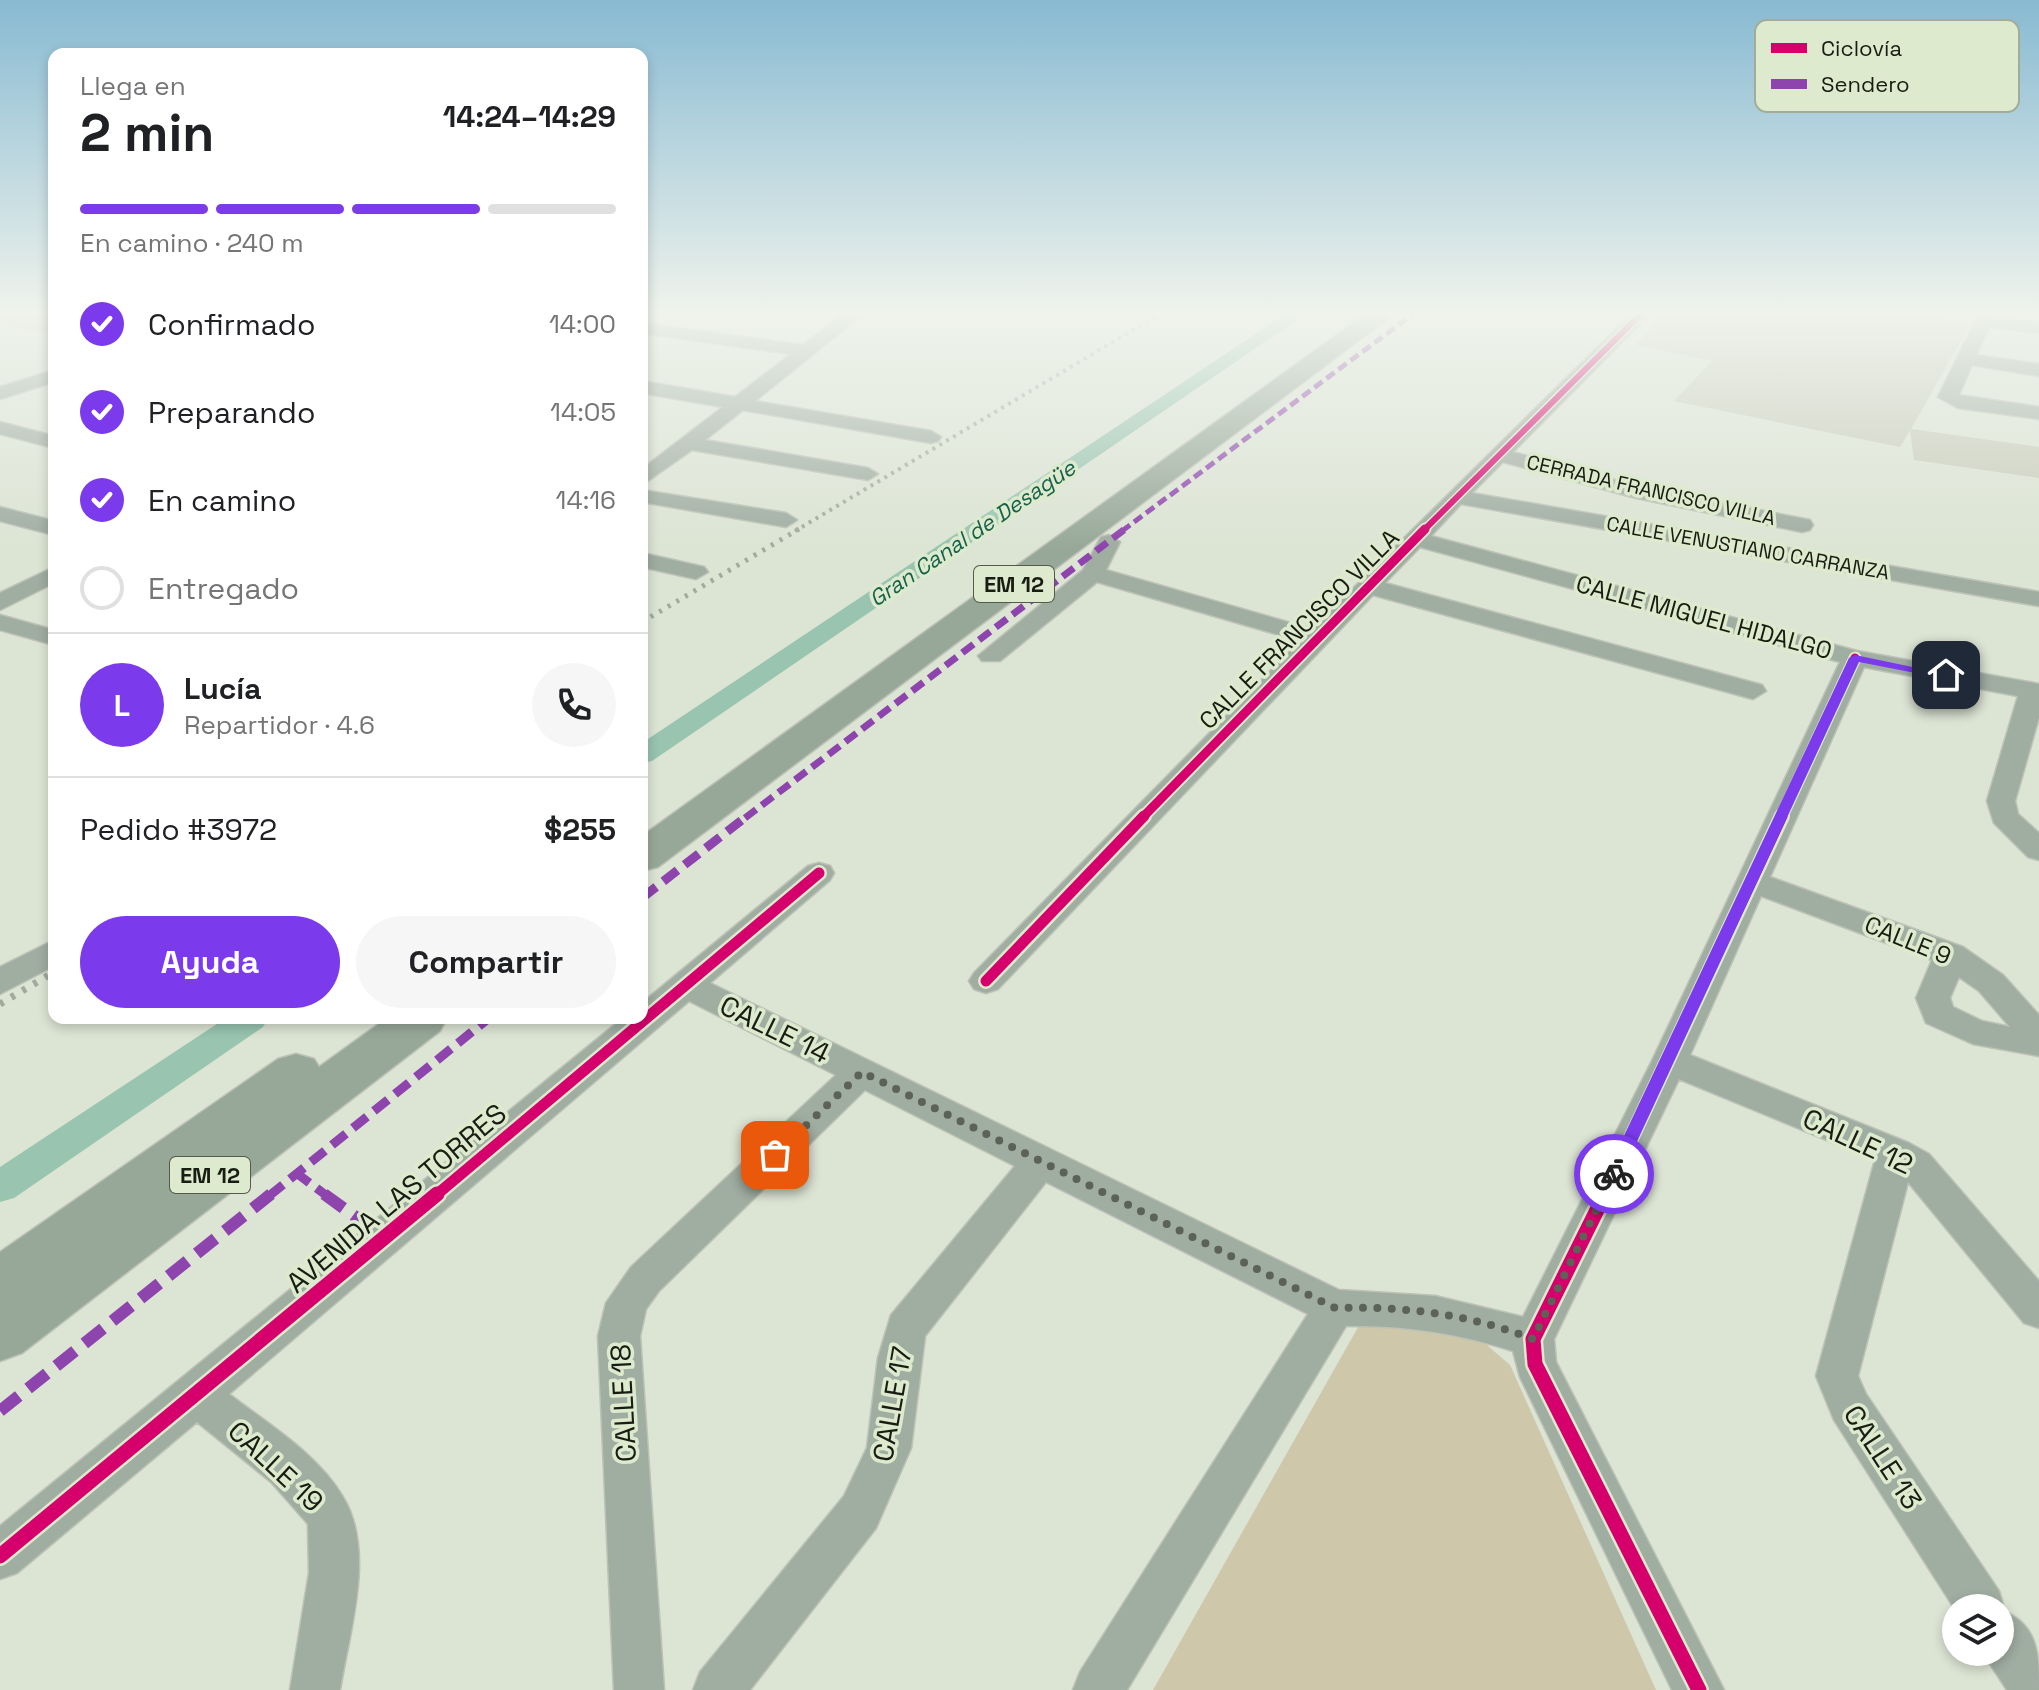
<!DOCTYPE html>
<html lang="es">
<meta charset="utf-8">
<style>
:root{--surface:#fff;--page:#f6f6f6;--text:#202124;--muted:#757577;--line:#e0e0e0;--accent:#7c3aed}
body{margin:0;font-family:"Space Grotesk",sans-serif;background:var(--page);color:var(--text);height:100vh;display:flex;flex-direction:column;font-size:30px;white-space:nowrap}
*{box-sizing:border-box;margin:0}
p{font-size:26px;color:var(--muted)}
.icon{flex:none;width:44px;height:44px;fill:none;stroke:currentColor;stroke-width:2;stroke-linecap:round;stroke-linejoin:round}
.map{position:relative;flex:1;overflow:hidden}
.panel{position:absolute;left:48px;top:48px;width:600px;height:976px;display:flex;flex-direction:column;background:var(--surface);border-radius:16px;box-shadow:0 4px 12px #0003}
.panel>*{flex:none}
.fabs{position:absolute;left:1942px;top:1594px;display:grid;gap:16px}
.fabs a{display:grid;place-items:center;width:72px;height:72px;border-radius:50%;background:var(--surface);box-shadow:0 4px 12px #0003;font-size:40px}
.pin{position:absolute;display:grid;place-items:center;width:68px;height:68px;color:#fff;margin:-34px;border-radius:16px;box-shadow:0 4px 12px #0006}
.courier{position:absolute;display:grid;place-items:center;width:80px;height:80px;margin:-40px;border:6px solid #7c3aed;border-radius:50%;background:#fff;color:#222;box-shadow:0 2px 10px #0007}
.summary em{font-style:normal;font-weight:700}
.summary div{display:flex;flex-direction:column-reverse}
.summary{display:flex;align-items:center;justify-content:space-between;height:136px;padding:0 32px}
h1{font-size:52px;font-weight:700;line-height:60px}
.bar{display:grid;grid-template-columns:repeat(4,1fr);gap:12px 8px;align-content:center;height:96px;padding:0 32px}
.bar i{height:10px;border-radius:6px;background:var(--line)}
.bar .on{background:var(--accent)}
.bar p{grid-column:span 4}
.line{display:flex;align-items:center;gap:20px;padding:0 32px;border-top:2px solid var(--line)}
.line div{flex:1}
.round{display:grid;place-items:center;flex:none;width:84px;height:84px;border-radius:42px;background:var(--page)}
ol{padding:0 32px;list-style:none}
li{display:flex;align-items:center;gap:24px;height:88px}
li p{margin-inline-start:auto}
li .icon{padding:8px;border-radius:50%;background:var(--accent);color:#fff;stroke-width:4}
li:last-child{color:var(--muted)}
li i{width:44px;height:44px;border:4px solid var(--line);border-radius:50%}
.action{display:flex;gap:16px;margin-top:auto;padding:16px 32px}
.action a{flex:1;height:92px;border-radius:48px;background:var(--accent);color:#fff;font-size:32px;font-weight:700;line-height:92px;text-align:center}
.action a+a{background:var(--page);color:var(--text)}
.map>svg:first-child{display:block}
.green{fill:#cec7a9}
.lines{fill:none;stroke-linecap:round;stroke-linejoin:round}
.canal{fill:#98c4b0;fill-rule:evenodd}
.building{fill:#c9ccbb}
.street-casing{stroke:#bdc2b7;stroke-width:3}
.highway-casing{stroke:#bdc2b7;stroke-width:3}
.street{fill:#a0ada1;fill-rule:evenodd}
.highway{fill:#97a898;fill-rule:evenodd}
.rail-far2{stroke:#a2aa9e;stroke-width:4;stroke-dasharray:3 5;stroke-linecap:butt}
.rail-far1{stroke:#a2aa9e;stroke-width:5;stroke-dasharray:3 7;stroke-linecap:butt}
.rail{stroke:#a2aa9e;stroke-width:7;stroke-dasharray:4 9;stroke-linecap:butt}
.quiet-far3{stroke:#8e44ad;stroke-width:5;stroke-dasharray:10 5;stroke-linecap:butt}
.quiet-far2{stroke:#8e44ad;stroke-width:7;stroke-dasharray:14 7;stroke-linecap:butt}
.quiet-far1{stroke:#8e44ad;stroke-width:9;stroke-dasharray:18 9;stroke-linecap:butt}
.quiet{stroke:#8e44ad;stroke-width:12;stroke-dasharray:24 12;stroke-linecap:butt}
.cycleway-far3-casing{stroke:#ddeace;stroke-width:9}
.cycleway-far2-casing{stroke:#ddeace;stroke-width:13}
.cycleway-far1-casing{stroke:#ddeace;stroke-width:16}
.cycleway-casing{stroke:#ddeace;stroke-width:20}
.cycleway-far3{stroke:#d6006c;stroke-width:6}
.cycleway-far2{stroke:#d6006c;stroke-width:9}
.cycleway-far1{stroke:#d6006c;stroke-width:11}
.cycleway{stroke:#d6006c;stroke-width:15}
.route{fill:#7c3aed}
.done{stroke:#5d6256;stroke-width:8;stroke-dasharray:0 14.4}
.labels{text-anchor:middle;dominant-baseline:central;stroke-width:7;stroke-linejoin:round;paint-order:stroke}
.far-street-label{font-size:20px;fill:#181c12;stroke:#ddeace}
.far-water-label{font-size:22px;font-style:italic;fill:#16614b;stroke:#ddeace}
.shield{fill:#ddeace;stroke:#535a4a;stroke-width:2}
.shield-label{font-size:22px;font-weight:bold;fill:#181c12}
.street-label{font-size:24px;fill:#181c12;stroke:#ddeace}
.near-street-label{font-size:28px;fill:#181c12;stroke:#ddeace}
.key{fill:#ddeace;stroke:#a2ac96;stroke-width:2}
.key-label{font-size:22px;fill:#181c12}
</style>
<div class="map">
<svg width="2039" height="1690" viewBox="0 0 2039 1690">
<rect width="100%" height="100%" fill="#dce4d4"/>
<path class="green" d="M 1361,1322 L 1466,1327 L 1510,1365 L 1656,1690 L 1153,1690 Z"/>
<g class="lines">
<g class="canal">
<path d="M 1290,311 L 1310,311 L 652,761 L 642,763 L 642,743 Z"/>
<path d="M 226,1018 L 268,1018 L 263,1027 L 14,1198 L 0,1202 L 0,1167 Z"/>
</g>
</g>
<g class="building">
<path d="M 0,311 L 54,311 L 54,334 L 0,326 Z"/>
<path d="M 1666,311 L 1901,311 L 1971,323 L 1911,429 L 2039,447 L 2039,478 L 1914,460 L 1910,430 L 1900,447 L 1674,401 L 1712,361 L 1636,345 Z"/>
</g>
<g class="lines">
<g class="street-casing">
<g id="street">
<path d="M 847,311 L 867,311 L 755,401 L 931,431 L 941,437 L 938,441 L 931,443 L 743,410 L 705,440 L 868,468 L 878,474 L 868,480 L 692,450 L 642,485 L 642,469 L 723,407 L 642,393 L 642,381 L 735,397 L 791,354 L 642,333 L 642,323 L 803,345 Z"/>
<path d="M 1634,311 L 1653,311 L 1513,452 L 1638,486 L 1810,520 L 1813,525 L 1810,530 L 1802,532 L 1636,498 L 1503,462 L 1472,493 L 2039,592 L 2039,606 L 1461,504 L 1431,536 L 1857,651 L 2039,684 L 2039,717 L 2015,801 L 2018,814 L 2039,833 L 2039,860 L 2028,857 L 1994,823 L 1987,801 L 2018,696 L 1864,667 L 1770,877 L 1963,947 L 2003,975 L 2039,1015 L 2039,1056 L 1973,1044 L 1926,1023 L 1916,998 L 1932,960 L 1761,896 L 1690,1055 L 1909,1143 L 1929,1154 L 2039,1281 L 2039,1328 L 2024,1323 L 1908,1182 L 1858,1376 L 1866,1394 L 1999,1591 L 2005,1612 C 2039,1626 2039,1658 2039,1690 L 2007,1690 L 1982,1652 L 2000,1652 L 2000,1608 L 1956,1608 L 1956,1611 L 1834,1420 L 1816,1376 L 1875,1160 L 1679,1079 L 1554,1339 L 1556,1362 L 1724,1690 L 1672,1690 L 1520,1377 L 1513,1351 C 1459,1333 1403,1325 1346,1326 L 1127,1690 L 1073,1690 L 1080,1672 L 1308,1314 L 1046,1182 L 925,1336 L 911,1448 L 876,1528 L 750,1690 L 693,1690 L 700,1672 L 844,1496 L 867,1448 L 878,1358 L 891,1315 L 1015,1166 L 865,1090 L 659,1291 L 646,1309 L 640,1336 L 664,1690 L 614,1690 L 598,1336 L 606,1303 L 631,1267 L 836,1075 L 689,1001 L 229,1394 C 268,1424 318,1454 343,1497 C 376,1551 349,1632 340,1690 L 290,1690 L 309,1573 L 308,1524 L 271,1482 L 197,1422 L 17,1573 L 0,1579 L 0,1526 L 623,1018 L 642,1018 L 642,1003 L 808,866 L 819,863 L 830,866 L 834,873 L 830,880 L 710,983 L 1339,1290 L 1435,1296 L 1523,1317 L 1652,1061 L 1840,662 L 1420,547 L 1385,583 L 1762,685 L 1766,691 L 1753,699 L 1373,595 L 998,989 L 986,993 L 974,989 L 969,981 L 974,973 L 1300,641 L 1097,582 L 1000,661 L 982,661 L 978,656 L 1083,570 L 1101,537 L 1109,535 L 1120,542 L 1106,570 L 1312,629 ZM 1959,977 L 1979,991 L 2010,1027 L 1982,1021 L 1953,1007 L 1950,998 Z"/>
<path d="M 1980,311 L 1996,311 L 1994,317 L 2039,323 L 2039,333 L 1989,327 L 1976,355 L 2039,364 L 2039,376 L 1972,365 L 1959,395 L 2039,407 L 2039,419 L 1958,408 L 1938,397 Z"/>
<path d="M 54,370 L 54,382 L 0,399 L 0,387 Z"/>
<path d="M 0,422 L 54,436 L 54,448 L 0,434 Z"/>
<path d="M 642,490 L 786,513 L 797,520 L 786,527 L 642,502 Z"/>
<path d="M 0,507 L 54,521 L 54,535 L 0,521 Z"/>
<path d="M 642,553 L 704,567 L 708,572 L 696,579 L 642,567 Z"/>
<path d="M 54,567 L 54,583 L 0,610 L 0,593 Z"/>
<path d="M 0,615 L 54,630 L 54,645 L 0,630 Z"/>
<path d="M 54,940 L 54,966 L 0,994 L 0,967 Z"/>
</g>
</g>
<g class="highway-casing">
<g id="highway">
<path d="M 1370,311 L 1398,311 L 658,867 L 642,871 L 642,836 Z"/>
<path d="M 387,1018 L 447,1018 L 440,1031 L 22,1353 L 0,1361 L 0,1252 L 278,1059 L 296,1054 L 314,1059 L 319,1067 Z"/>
</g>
</g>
<use href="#street" class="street"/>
<use href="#highway" class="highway"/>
<path class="rail-far2" d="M 795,531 L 1165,311"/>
<path class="rail-far1" d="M 642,622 L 799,529"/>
<path class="rail" d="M 0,1004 L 54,972"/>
<path class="quiet-far3" d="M 1122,531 L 1417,311"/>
<path class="quiet-far2" d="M 745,818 L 1125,529"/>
<g class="quiet-far1">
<path d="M 642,898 L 747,816"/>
<path d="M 295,1172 L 327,1196"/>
<path d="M 269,1196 L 489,1018"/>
</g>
<g class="quiet">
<path d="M 324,1194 L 385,1238"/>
<path d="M 0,1411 L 271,1194"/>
</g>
<g class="cycleway-far3-casing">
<path id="cycleway-far3" d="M 1423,531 L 1644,311"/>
</g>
<g class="cycleway-far2-casing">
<g id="cycleway-far2">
<path d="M 1142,818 L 1425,529"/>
<path d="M 1781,818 L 1855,658"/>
</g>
</g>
<g class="cycleway-far1-casing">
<g id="cycleway-far1">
<path d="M 986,981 L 1144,816"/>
<path d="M 435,1196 L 819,873"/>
<path d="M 1604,1196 L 1782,816"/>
</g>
</g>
<g class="cycleway-casing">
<g id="cycleway">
<path d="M 1605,1194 L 1533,1339 L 1535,1364 L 1699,1690"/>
<path d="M 0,1556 L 437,1194"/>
</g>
</g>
<use href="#cycleway-far3" class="cycleway-far3"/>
<use href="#cycleway-far2" class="cycleway-far2"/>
<use href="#cycleway-far1" class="cycleway-far1"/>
<use href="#cycleway" class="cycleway"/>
</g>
<linearGradient id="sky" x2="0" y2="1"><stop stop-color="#88bad2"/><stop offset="0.57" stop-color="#eff3ec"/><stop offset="1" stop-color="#eff3ec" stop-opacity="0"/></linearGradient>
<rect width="2039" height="548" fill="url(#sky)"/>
<path class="route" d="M 1855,655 L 1951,675 L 1946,679 L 1859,662 L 1622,1174 L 1620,1178 L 1608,1178 L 1606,1174 L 1849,658 Z"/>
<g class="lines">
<path class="done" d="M 775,1155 L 862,1072 L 1335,1308 C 1404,1306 1468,1314 1533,1339 L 1614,1174"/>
</g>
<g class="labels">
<g class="far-street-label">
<text transform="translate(1651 490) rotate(13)">CERRADA FRANCISCO VILLA</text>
<text transform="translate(1748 548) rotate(10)">CALLE VENUSTIANO CARRANZA</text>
</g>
<g class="far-water-label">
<text transform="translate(972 533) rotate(-34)">Gran Canal de Desagüe</text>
</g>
<g class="shield">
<rect x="974" y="566" width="80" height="36" rx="6"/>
<rect x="170" y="1157" width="80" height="36" rx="6"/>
</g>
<g class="shield-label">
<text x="1014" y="584">EM 12</text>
<text x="210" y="1175">EM 12</text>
</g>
<g class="street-label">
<text transform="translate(1704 617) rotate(15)">CALLE MIGUEL HIDALGO</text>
<text transform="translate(1299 629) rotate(-45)">CALLE FRANCISCO VILLA</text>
<text transform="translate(1908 940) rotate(22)">CALLE 9</text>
</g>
<g class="near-street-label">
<text transform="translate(775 1029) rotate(26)">CALLE 14</text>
<text transform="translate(1858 1141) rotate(25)">CALLE 12</text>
<text transform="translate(396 1198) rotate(-40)">AVENIDA LAS TORRES</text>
<text transform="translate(623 1403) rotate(-93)">CALLE 18</text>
<text transform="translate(892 1404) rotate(-80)">CALLE 17</text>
<text transform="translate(1883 1457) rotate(57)">CALLE 13</text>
<text transform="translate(276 1466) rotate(43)">CALLE 19</text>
</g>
</g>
<rect x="1755" y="20" width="264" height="92" rx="12" class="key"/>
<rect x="1771" y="43" width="36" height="10" fill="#d6006c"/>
<rect x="1771" y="79" width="36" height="10" fill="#8e44ad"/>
<g class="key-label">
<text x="1821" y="56">Ciclovía</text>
<text x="1821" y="92">Sendero</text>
</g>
</svg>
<div class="fabs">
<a><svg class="icon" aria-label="layers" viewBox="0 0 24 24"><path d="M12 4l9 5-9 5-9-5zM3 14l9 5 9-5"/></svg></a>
</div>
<div class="pin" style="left:775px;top:1155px;background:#ea580c"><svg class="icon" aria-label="bag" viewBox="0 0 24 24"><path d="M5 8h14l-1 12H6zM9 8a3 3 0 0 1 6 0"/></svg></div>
<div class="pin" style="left:1946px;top:675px;background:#1f2937"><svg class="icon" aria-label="home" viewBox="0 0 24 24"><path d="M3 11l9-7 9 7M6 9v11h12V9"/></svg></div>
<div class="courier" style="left:1614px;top:1174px"><svg class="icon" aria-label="bike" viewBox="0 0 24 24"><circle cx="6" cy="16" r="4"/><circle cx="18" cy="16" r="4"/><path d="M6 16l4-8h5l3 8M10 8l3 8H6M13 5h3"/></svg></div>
<section class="panel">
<div class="summary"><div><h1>2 min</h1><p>Llega en</p></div><em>14:24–14:29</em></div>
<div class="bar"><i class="on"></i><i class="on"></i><i class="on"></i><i></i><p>En camino · 240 m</p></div>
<ol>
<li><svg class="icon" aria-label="check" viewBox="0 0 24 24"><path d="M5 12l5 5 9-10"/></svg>Confirmado<p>14:00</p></li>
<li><svg class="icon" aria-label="check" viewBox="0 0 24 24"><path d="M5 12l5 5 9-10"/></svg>Preparando<p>14:05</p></li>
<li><svg class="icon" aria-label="check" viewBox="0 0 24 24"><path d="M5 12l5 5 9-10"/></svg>En camino<p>14:16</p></li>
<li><i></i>Entregado</li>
</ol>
<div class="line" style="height:144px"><b class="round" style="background:var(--accent);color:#fff">L</b><div><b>Lucía</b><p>Repartidor · 4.6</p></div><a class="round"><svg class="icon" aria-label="phone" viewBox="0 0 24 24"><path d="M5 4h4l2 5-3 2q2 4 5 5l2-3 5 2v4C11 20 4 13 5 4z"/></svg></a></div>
<div class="line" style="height:104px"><div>Pedido #3972</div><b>$255</b></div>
<div class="action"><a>Ayuda</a><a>Compartir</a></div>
</section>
</div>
